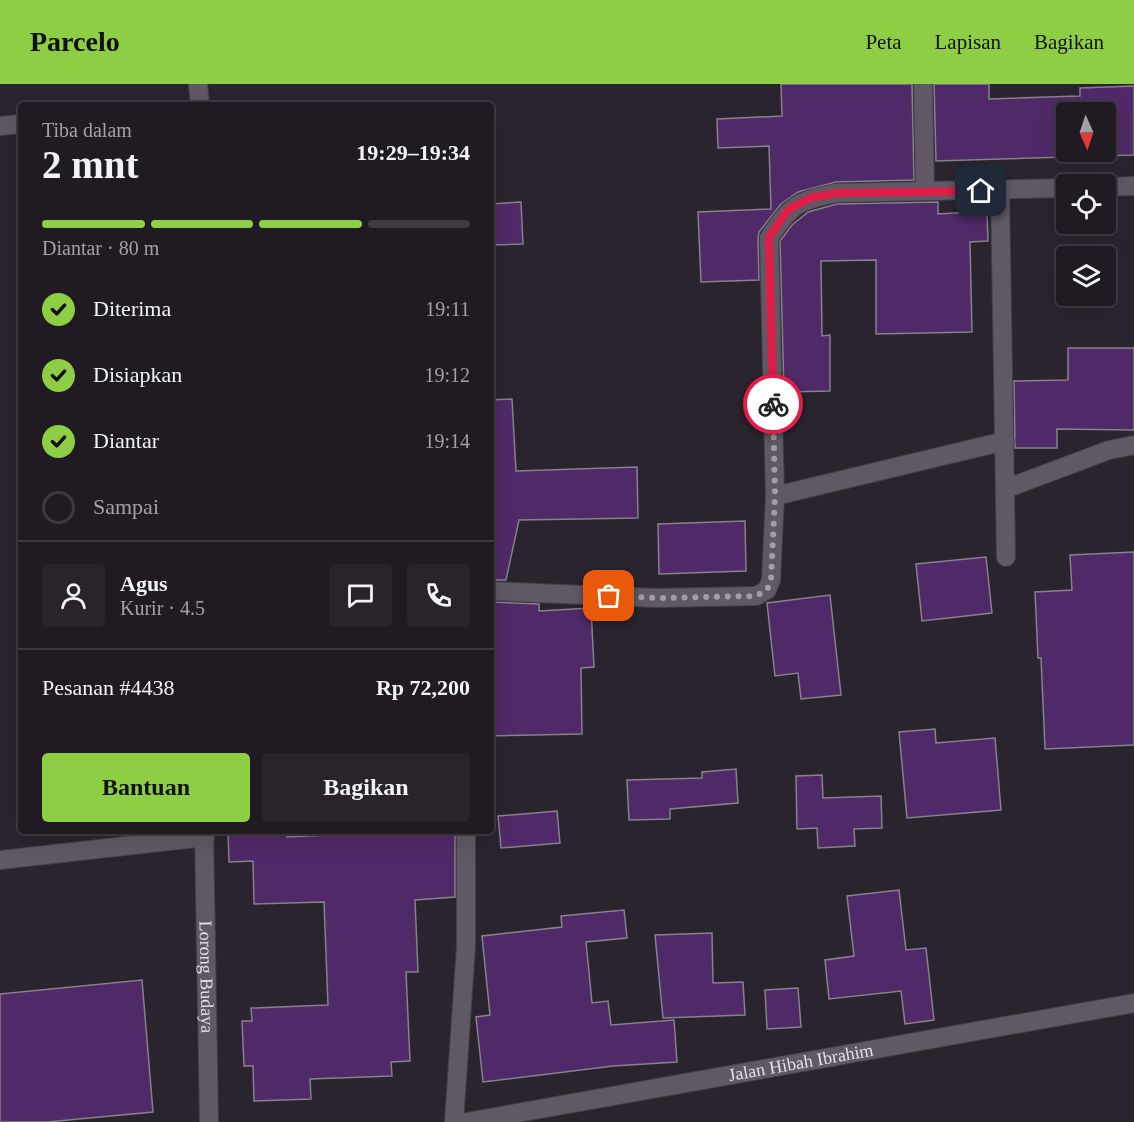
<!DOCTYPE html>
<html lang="id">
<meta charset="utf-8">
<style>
:root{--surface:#201b22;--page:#28242a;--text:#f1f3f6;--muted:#a2a1a5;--line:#3d3940;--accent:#8dce44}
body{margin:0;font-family:"Times New Roman",serif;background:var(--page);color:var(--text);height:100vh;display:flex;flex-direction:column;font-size:22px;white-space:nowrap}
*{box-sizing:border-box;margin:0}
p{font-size:20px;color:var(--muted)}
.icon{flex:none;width:33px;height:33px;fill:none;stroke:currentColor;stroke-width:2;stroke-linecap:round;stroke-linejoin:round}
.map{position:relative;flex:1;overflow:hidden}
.side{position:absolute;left:18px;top:18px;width:476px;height:732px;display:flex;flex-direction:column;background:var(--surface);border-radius:6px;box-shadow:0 6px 24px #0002,0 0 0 2px var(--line)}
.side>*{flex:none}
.needle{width:39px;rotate:177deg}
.controls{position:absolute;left:1056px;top:18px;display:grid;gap:12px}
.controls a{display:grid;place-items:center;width:60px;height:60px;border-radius:6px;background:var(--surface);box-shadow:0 6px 24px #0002,0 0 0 2px var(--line);font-size:30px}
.pin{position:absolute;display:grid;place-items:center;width:51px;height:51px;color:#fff;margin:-26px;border-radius:12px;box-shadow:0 3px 9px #0006}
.courier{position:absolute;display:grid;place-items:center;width:60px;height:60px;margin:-30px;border:4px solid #e11d48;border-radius:50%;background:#fff;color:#222;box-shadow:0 2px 8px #0007}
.overview em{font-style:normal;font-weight:800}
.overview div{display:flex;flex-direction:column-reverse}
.overview{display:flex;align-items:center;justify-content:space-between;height:102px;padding:0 24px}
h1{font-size:39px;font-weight:800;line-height:45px}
.bar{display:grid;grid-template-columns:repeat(4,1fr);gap:9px 6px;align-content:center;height:72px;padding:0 24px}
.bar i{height:8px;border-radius:4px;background:var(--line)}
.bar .selected{background:var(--accent)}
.bar p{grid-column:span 4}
.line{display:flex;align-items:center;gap:15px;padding:0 24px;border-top:2px solid var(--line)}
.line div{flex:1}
.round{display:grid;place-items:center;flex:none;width:63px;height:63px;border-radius:6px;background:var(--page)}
ol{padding:0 24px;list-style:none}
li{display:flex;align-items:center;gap:18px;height:66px}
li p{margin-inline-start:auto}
li .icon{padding:6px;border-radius:50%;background:var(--accent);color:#111;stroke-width:4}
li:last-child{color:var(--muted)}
li i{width:33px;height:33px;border:3px solid var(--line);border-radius:50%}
.action{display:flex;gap:12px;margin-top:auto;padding:12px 24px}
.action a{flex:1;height:69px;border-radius:6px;background:var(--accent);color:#111;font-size:24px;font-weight:800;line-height:69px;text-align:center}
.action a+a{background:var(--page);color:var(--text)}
header{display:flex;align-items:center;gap:36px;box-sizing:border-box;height:84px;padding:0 30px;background:var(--accent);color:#111}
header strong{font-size:28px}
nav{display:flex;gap:33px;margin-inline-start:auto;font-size:21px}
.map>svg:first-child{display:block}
.building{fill:#502a68;stroke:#87808d;stroke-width:1.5;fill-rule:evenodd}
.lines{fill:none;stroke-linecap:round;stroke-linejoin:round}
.minor-casing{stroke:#444048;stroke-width:20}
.minor{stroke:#605965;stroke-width:18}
.done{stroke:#a39ea6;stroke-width:6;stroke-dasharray:0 10.8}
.route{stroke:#e11d48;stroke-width:8}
.labels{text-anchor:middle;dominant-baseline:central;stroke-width:4.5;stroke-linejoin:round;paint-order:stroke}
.street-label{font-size:18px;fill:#e4e0e7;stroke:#110e13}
</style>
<header>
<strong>Parcelo</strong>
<nav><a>Peta</a><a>Lapisan</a><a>Bagikan</a></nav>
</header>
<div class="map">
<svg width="1134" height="1038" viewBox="0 0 1134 1038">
<rect width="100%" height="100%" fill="#2a242e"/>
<g class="building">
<path d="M 781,0 L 912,0 L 914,96 L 836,98 L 798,108 L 781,120 L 759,148 L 758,154 L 759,196 L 701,198 L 698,128 L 771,125 L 769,62 L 718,64 L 717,35 L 782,32 Z"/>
<path d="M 934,0 L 989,0 L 989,15 L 1080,12 L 1080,4 L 1134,2 L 1134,71 L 936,77 ZM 1066,28 L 1106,28 L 1106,68 L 1066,68 Z"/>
<path d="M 521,118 L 523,160 L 490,161 L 490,120 Z"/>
<path d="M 938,118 L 938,130 L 987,127 L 988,157 L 970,158 L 972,248 L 876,250 L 876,176 L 821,177 L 822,252 L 830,251 L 830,307 L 784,308 L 780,157 L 792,141 L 808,128 L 837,120 Z"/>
<path d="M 1068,264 L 1134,264 L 1134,346 L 1057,345 L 1057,364 L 1015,364 L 1014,297 L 1068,296 Z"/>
<path d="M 512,315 L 516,387 L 637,383 L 638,434 L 519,436 L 506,496 L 490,496 L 490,316 Z"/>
<path d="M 745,437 L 746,487 L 659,490 L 658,440 Z"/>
<path d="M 1134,468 L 1134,661 L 1045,665 L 1041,574 L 1038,574 L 1035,508 L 1072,506 L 1070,471 Z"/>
<path d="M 986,473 L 992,529 L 922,537 L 916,480 Z"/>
<path d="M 830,511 L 841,611 L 801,615 L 798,589 L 775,592 L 767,519 Z"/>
<path d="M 490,518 L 539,520 L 539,527 L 591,524 L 594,583 L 581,584 L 582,650 L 490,652 Z"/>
<path d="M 935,645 L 936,659 L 995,654 L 1001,726 L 907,734 L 899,648 Z"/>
<path d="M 736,685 L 738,719 L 670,725 L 670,735 L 629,736 L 627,696 L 702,694 L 702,688 Z"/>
<path d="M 822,691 L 823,714 L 881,712 L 882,744 L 854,745 L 855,762 L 818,764 L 817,744 L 797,745 L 796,692 Z"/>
<path d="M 557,727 L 560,759 L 501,764 L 498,732 Z"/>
<path d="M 228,747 L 286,747 L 287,753 L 373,749 L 373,747 L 455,747 L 455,813 L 415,816 L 418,888 L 406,888 L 410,977 L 391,978 L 392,992 L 310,995 L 311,1015 L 254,1017 L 253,982 L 244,982 L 242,937 L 252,937 L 251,924 L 328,921 L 324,818 L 254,820 L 253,777 L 229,778 Z"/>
<path d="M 899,806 L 906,866 L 926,864 L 934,936 L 905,940 L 901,907 L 829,915 L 825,876 L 854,872 L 847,812 Z"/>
<path d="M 624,826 L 627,854 L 586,858 L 592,919 L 608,917 L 611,941 L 674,936 L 677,978 L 613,982 L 483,998 L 476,933 L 490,931 L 482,852 L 562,843 L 561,832 Z"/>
<path d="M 712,849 L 713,899 L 743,898 L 745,931 L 663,934 L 655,851 Z"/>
<path d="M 142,896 L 153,1028 L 47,1038 L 0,1038 L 0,910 Z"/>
<path d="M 798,904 L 801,943 L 767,945 L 765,906 Z"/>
</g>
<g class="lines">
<g class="minor-casing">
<g id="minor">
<path d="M 198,0 L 200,21"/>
<path d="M 923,0 L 925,106"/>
<path d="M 0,42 L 21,40"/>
<path d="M 1106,103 L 1134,102"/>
<path d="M 1000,107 L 1006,473"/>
<path d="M 1005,405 L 1109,366 L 1134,361"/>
<path d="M 775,412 L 1005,357"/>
<path d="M 490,507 L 657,514 L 756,512 L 767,506 L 771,496 L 775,412 L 769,154 C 791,121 796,117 836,109 L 1066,104"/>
<path id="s1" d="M 204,747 L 209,1038"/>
<path d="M 0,776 L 205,753"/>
<path d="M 454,1038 L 466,862 L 466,747"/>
<path id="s2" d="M 467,1038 L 1134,919"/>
</g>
</g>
<use href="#minor" class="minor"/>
</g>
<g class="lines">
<path class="done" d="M 609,512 L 657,514 L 756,512 L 767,506 L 771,496 L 775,412 L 773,320"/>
<path class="route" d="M 773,320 L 769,153 L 788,126 L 810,114 L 836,109 L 981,107"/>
</g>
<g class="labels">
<g class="street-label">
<text stroke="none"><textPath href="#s1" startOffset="146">Lorong Budaya</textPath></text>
<text stroke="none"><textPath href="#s2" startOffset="339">Jalan Hibah Ibrahim</textPath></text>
</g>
</g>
</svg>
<div class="controls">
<a><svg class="needle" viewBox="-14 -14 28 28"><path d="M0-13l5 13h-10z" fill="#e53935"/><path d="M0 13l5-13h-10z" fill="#a2a1a5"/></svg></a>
<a><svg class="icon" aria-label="locate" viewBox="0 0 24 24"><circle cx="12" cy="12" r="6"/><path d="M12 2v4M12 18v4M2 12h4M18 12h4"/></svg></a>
<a><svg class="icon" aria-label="layers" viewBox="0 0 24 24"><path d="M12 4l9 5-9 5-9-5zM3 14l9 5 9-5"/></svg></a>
</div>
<div class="pin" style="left:609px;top:512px;background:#ea580c"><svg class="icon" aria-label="bag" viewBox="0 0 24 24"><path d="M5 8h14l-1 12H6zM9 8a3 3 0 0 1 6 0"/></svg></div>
<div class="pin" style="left:981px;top:107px;background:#1f2937"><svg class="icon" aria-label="home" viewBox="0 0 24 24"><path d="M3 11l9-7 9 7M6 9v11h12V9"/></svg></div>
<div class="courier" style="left:773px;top:320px"><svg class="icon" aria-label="bike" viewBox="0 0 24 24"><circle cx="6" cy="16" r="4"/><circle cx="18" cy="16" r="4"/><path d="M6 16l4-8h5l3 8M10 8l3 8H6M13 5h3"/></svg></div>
<section class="side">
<div class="overview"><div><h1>2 mnt</h1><p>Tiba dalam</p></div><em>19:29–19:34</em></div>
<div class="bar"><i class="selected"></i><i class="selected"></i><i class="selected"></i><i></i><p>Diantar · 80 m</p></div>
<ol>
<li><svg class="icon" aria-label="check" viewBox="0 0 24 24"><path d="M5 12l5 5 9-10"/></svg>Diterima<p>19:11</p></li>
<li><svg class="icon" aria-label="check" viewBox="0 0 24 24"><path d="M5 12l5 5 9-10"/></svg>Disiapkan<p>19:12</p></li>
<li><svg class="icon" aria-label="check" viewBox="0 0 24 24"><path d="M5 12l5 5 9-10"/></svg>Diantar<p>19:14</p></li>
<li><i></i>Sampai</li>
</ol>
<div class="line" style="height:108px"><a class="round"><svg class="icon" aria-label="person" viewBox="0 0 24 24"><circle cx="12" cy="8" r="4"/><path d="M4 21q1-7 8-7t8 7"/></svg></a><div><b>Agus</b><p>Kurir · 4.5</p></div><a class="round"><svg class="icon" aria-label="chat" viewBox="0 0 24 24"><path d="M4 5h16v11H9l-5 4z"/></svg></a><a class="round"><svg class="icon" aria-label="phone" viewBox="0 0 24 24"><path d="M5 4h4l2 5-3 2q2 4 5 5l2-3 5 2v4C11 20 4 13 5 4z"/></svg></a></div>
<div class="line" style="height:78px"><div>Pesanan #4438</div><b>Rp 72,200</b></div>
<div class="action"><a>Bantuan</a><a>Bagikan</a></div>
</section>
</div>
